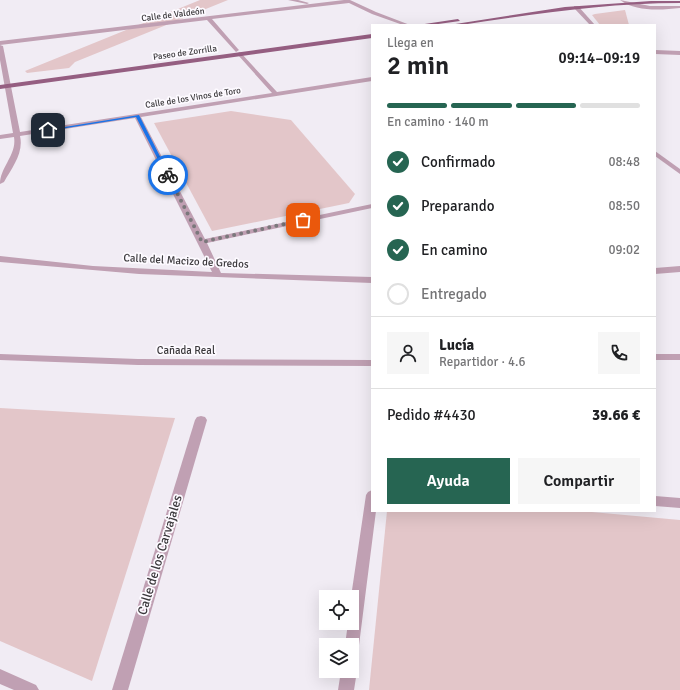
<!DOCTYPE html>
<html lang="es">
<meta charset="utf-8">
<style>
:root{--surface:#fff;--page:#f6f6f6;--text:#202124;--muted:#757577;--line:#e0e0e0;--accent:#266552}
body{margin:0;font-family:Signika,sans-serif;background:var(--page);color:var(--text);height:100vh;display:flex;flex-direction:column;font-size:15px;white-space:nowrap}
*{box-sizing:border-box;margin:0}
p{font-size:13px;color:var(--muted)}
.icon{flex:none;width:22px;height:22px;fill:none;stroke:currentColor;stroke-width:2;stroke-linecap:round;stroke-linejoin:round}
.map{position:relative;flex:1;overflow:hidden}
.panel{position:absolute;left:371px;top:24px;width:285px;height:488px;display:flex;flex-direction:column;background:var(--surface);border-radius:0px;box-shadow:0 4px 16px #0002}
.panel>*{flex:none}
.tools{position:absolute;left:319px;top:590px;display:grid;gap:8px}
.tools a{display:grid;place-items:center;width:40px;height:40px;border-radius:0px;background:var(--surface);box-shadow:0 4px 16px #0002;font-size:20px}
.pin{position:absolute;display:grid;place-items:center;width:34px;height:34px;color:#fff;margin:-17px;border-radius:8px;box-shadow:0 2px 6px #0006}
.courier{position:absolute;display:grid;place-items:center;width:40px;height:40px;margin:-20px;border:3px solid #1a73e8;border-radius:50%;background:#fff;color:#222;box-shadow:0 1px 5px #0007}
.headline em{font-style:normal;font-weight:600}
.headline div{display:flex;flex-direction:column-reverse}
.headline{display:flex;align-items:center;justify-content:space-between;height:68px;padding:0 16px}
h1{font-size:26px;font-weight:600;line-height:30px}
.bar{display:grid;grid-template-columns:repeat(4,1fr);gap:6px 4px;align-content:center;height:48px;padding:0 16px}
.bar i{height:5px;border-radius:3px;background:var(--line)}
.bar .active{background:var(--accent)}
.bar p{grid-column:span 4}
.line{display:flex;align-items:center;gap:10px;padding:0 16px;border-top:1px solid var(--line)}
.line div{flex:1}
.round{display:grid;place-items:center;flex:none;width:42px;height:42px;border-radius:0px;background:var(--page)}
ol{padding:0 16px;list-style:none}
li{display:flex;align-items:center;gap:12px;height:44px}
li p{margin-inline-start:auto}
li .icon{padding:4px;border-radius:50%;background:var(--accent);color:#fff;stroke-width:4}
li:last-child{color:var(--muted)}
li i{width:22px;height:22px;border:2px solid var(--line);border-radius:50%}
.primary-button{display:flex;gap:8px;margin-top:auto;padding:8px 16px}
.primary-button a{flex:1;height:46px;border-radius:0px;background:var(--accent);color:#fff;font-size:16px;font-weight:600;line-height:46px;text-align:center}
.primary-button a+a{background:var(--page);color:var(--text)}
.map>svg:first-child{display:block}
.green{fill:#e3c6c9}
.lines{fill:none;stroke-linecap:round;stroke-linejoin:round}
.minor{fill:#c0a0b3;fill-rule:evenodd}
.major{fill:#955e81;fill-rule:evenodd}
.route{fill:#1a73e8}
.done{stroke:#7b787c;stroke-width:4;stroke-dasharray:0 7.2}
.labels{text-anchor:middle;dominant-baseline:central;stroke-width:3.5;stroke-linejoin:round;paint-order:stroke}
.far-street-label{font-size:9px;fill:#3b393c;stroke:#fdfaff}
.street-label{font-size:11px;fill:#3b393c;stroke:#fdfaff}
.near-street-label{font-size:13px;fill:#3b393c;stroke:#fdfaff}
</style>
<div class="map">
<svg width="680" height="690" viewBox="0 0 680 690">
<rect width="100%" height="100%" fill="#f1ecf4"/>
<g class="green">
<path d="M 200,0 L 228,0 L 75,62 L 69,68 L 27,73 L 25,71 Z"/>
<path d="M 625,10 L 629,25 L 600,25 L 592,15 L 595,14 Z"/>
<path d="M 231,111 L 291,120 L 355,194 L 349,203 L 212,231 L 154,123 Z"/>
<path d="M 0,408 L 175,418 L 92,681 L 0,641 Z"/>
<path d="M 387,511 L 581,511 L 680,520 L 680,690 L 369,690 Z"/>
</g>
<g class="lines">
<g class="minor">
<path d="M 288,0 L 298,0 L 309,3 L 307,4 Z"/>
<path d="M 344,0 L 350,0 L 376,12 L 410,25 L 403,25 L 372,14 L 349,3 L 212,19 L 238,49 L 239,50 L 236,52 L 207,20 L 0,45 L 3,46 L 20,132 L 272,93 L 238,55 L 238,53 L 240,52 L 277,92 L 372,77 L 372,81 L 141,117 L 205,239 L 372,204 L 372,208 L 207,243 L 221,273 L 372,277 L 372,283 L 139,274 L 0,262 L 0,256 L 93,266 L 212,272 L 135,118 L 20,136 C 24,153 12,168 4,182 L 0,184 C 0,167 17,155 14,137 L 0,139 L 0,135 L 13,133 L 0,60 L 0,41 Z"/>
<path d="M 620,0 L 650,6 L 680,6 L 680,8 C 661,10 636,12 620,0 Z"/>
<path d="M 574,6 L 578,6 L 595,25 L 590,25 L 574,8 Z"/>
<path d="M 655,50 L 680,51 L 680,55 L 655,54 Z"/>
<path d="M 655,151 L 680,169 L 680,174 L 655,156 Z"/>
<path d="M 680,266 L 680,272 L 655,274 L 655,268 Z"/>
<path d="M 0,354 L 138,359 L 372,360 L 372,366 L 138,365 L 0,360 Z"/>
<rect x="655" y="354" width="25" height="6"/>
<path d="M 201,416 L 205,417 L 207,420 L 128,690 L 112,690 L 195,420 L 197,417 Z"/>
<path d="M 372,490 L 372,511 L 376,511 L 359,645 L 357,650 L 352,652 L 352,645 L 345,645 L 348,623 L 352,623 L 351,597 L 366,495 L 368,492 Z"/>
<path d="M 655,496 L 680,498 L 680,508 L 655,506 Z"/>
<path d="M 352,665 L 354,666 L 357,671 L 354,690 L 338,690 L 341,671 L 352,671 Z"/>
<path d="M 0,669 L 36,685 L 39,690 L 14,690 L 0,684 Z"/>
</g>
<g class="major">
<path d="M 651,1 L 680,1 L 680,3 C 606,3 534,14 461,25 L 449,25 L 565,7 Z"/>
<path d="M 458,19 L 460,21 L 431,25 L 418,25 Z"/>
<path d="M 372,34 L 372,38 L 0,89 L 0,85 Z"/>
</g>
</g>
<path class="route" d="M 139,115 L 170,176 L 166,175 L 136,117 L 48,131 L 46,130 Z"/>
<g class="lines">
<path class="done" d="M 168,175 L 202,242 L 303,220"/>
</g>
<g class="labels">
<g class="far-street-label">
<text transform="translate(173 15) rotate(-7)">Calle de Valdeón</text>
<text transform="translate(185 53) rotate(-8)">Paseo de Zorrilla</text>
<text transform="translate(193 98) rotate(-9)">Calle de los Vinos de Toro</text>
</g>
<g class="street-label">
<text transform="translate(186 261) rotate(3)">Calle del Macizo de Gredos</text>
<text x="186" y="350">Cañada Real</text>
</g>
<g class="near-street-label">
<text transform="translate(160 555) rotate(-73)">Calle de los Carvajales</text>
</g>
</g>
</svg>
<div class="tools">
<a><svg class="icon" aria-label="locate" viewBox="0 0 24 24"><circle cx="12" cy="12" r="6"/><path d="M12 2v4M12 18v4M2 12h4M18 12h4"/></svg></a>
<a><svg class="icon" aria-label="layers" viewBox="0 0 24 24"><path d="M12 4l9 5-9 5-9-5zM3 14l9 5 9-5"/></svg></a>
</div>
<div class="pin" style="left:303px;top:220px;background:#ea580c"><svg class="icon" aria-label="bag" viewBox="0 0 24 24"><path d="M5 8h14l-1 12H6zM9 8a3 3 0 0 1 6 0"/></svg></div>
<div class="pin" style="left:48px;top:130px;background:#1f2937"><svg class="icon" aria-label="home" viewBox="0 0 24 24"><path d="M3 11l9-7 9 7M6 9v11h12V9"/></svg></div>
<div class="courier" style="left:168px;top:175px"><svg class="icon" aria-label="bike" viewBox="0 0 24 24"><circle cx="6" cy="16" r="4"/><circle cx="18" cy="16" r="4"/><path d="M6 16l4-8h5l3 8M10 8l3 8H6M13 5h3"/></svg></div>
<section class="panel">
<div class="headline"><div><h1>2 min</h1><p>Llega en</p></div><em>09:14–09:19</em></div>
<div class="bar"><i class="active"></i><i class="active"></i><i class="active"></i><i></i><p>En camino · 140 m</p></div>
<ol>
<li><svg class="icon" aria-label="check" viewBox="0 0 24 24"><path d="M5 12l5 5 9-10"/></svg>Confirmado<p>08:48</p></li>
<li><svg class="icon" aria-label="check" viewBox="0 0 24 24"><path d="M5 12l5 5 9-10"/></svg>Preparando<p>08:50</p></li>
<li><svg class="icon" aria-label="check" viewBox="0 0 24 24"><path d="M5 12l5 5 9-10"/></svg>En camino<p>09:02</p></li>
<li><i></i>Entregado</li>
</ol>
<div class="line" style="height:72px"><a class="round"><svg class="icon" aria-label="person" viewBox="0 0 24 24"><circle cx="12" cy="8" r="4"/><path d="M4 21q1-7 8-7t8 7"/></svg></a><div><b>Lucía</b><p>Repartidor · 4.6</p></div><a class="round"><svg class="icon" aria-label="phone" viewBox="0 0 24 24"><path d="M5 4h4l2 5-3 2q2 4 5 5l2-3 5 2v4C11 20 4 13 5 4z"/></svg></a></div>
<div class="line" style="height:52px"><div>Pedido #4430</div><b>39.66 €</b></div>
<div class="primary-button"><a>Ayuda</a><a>Compartir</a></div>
</section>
</div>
